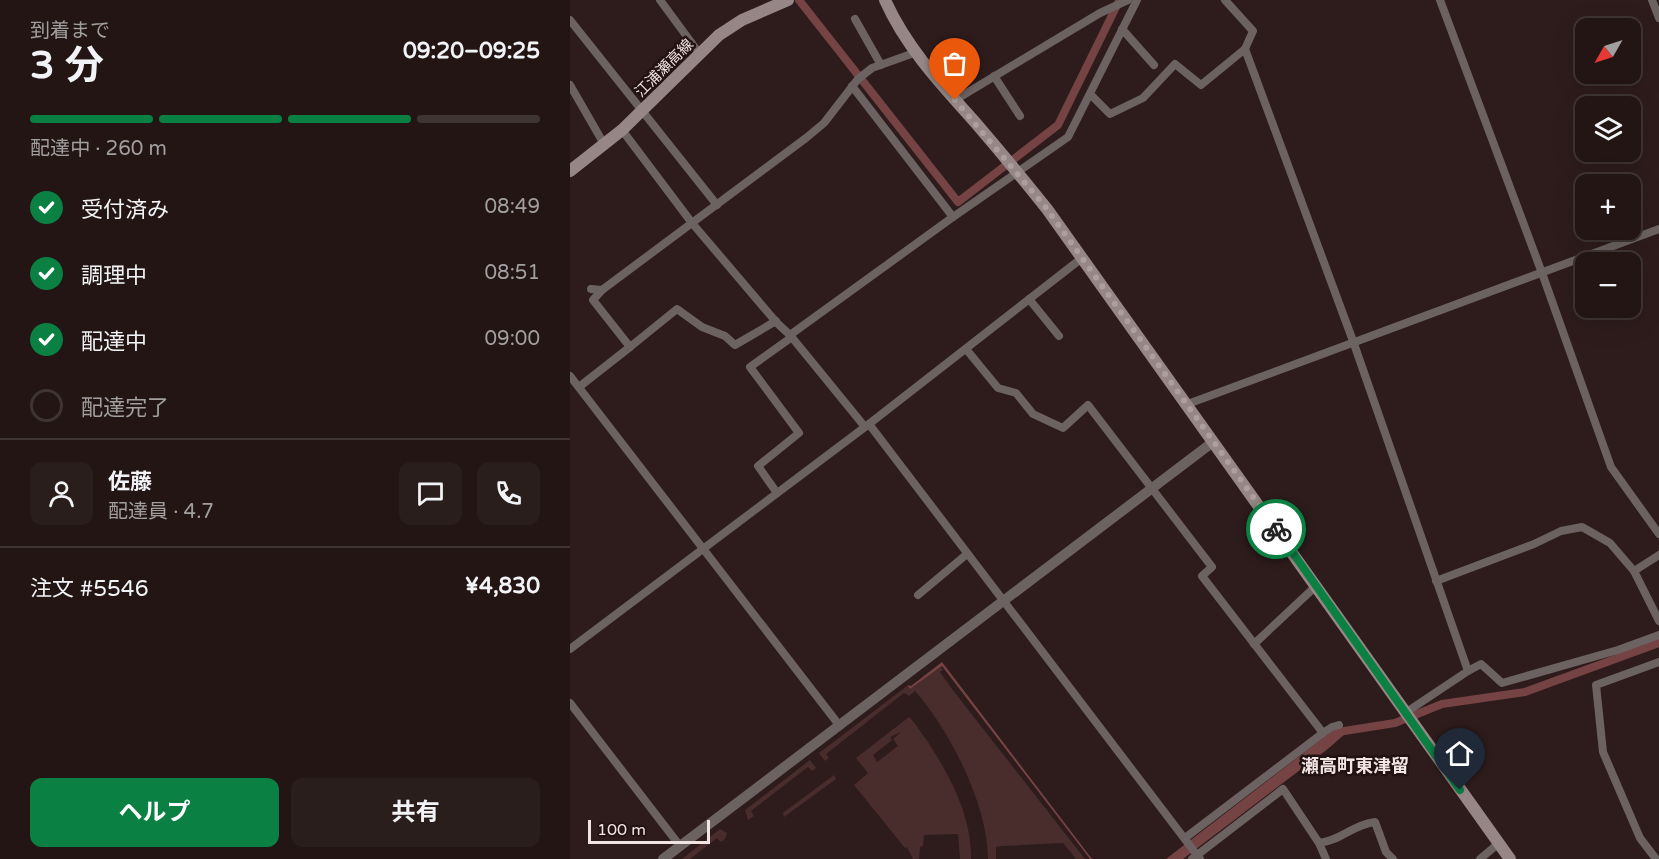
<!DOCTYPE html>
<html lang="ja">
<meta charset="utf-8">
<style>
:root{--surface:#221514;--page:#2a1e1d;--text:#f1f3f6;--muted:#a29fa0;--line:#3f3434;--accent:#0b8043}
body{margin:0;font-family:"Varela Round","Noto Sans JP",sans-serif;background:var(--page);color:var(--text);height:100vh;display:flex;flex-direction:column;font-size:22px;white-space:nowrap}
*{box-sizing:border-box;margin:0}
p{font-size:20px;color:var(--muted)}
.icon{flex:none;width:33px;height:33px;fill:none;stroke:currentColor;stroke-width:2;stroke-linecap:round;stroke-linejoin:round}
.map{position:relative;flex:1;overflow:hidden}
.sheet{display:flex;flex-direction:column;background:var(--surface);width:570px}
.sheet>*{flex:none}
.needle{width:39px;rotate:231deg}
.tools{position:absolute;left:1005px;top:18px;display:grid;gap:12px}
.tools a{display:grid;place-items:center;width:66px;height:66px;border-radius:12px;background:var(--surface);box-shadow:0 6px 24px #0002,0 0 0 2px var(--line);font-size:30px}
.scale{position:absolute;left:18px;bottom:15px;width:122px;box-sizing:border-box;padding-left:6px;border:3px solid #f1e5e4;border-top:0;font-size:16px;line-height:21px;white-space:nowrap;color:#f1e5e4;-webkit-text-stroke:4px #231212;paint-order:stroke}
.pin{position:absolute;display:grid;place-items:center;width:51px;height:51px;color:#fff;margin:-62px -26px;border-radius:50% 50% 50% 0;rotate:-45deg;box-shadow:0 0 6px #0007}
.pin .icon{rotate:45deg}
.courier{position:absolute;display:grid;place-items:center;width:60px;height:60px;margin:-30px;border:4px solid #0b8043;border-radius:50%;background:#fff;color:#222;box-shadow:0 2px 8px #0007}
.head em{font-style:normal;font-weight:700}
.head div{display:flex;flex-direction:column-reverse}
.head{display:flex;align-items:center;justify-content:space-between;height:102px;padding:0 30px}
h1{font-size:39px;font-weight:700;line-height:45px}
.bar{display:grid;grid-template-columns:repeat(4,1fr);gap:9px 6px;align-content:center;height:72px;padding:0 30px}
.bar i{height:8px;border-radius:4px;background:var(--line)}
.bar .current{background:var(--accent)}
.bar p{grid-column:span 4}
.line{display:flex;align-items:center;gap:15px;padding:0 30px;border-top:2px solid var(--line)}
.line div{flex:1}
.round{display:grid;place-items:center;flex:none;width:63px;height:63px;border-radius:12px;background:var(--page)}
ol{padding:0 30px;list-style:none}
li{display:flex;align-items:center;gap:18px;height:66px}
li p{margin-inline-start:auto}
li .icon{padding:6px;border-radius:50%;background:var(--accent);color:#fff;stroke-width:4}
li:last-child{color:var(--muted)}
li i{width:33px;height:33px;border:3px solid var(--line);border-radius:50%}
.primary-button{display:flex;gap:12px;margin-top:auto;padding:12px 30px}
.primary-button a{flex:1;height:69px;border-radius:12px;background:var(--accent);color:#fff;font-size:24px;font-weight:700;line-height:69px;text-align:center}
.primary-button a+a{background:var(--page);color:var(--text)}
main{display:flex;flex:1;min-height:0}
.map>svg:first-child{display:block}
.green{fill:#492c2c;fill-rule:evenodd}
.water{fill:#754343}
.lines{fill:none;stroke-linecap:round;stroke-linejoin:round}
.canal{stroke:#754343;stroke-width:8}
.minor{stroke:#6b6261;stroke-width:8}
.tertiary{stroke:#6b6261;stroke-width:10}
.secondary{stroke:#968786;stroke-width:12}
.done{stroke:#ac9f9e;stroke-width:6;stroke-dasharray:0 10.8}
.route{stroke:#0b8043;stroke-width:8}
.labels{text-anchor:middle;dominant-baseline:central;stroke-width:5;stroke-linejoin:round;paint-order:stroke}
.street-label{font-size:15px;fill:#f1e5e4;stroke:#231212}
.quarter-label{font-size:18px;font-weight:bold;fill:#f1e5e4;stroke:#231212}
</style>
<main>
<section class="sheet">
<div class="head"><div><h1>3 分</h1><p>到着まで</p></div><em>09:20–09:25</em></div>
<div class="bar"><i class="current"></i><i class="current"></i><i class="current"></i><i></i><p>配達中 · 260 m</p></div>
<ol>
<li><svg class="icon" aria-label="check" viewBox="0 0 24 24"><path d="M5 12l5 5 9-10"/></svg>受付済み<p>08:49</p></li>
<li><svg class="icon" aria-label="check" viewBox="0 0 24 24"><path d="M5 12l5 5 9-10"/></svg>調理中<p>08:51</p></li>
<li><svg class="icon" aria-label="check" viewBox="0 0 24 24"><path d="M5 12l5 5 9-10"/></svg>配達中<p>09:00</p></li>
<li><i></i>配達完了</li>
</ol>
<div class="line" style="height:108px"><a class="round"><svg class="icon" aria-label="person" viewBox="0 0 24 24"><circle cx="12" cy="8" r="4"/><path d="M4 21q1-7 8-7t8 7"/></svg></a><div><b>佐藤</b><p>配達員 · 4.7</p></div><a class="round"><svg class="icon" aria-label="chat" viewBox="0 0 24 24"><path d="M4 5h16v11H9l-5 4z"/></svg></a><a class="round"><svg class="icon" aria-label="phone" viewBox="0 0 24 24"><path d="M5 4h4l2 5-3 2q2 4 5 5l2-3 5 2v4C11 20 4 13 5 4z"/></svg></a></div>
<div class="line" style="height:78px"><div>注文 #5546</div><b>¥4,830</b></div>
<div class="primary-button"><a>ヘルプ</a><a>共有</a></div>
</section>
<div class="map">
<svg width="1089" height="859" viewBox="0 0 1089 859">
<rect width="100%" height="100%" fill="#2d1c1b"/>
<g class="green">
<path d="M 371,667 L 373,670 L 370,672 L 382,689 L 515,859 L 506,859 L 493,843 L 431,846 L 426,847 L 426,859 L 418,859 C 418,806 380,730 345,691 L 339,696 L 334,693 L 256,754 L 259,758 L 255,761 L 249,753 L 337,686 L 340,689 Z"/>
<path d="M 339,717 C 346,723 350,732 356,739 C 379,774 402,816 401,859 L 390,859 L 388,834 L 354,835 L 353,846 L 350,847 L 349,859 L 343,859 L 337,847 L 335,848 L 284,785 L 298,773 L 286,758 ZM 331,732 L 323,739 L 328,746 L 307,762 L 303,755 L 322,740 L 320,737 Z"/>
<path d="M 240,760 L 246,768 L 242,771 L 238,767 L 181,811 L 184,816 L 178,820 L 175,810 Z"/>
<path d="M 264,775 L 266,779 L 214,817 L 213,813 Z"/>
<path d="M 150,829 L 157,833 L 155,839 L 151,842 L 147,838 L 120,859 L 112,859 Z"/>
</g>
<g class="water">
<path d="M 372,662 L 522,859 L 520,859 L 372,666 L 340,689 L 337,685 L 341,686 Z"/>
<path d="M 775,728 L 776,733 L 759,748 L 613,859 L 596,859 L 762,731 Z"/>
</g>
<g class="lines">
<g class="canal">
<path d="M 229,0 L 388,202 L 488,125 L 549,1"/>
<path d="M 765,735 L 768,732 L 825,723 L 872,704 L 955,692 L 1089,643"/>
</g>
<g class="minor">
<path d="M 90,0 L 129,53"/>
<path d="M 870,0 L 972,273 L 1041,467 L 1089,534"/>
<path d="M 1082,0 L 1089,18"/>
<path d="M 285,19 L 311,65"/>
<path d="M 0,20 L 147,205"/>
<path d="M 552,29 L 584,65"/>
<path d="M 675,49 L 783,341 L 898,671"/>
<path d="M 424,76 L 450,116"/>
<path d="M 0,85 L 34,144"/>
<path d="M 282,86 L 383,217"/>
<path d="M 520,94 L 540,114 L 573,98 L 605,64 L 631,85 L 675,49 L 683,31 L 655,0"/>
<path d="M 385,100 L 530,13 L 558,0"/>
<path d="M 52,130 L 122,223 L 207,323 L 220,335 L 295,427"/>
<path d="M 21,289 L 32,290 L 236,138 L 254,123 L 288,79 L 302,68 L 344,53"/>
<path d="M 459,299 L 489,336"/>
<path d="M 220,335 L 383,217 L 498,137 L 567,0"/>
<path d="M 60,347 L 107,309 L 132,327 L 155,336 L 165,345 L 206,321"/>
<path d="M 396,349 L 428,388 L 446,393 L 463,414 L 493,428 L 518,405 L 642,567 L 632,576 L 753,733"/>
<path d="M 0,376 L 269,725"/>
<path d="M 9,387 L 60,347 L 23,300 L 32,290"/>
<path d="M 615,405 L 1089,229"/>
<path d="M 299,424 L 630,859"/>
<path d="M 207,493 L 188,466 L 229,433 L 180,367 L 222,337"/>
<path d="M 866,581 L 964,544 L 991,531 L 1012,527 L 1040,543 L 1064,571"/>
<path d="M 348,595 L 397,554"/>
<path d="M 1089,621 L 1064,571 L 1089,555"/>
<path d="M 684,644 L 746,586"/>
<path d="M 0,649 L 299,424 L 512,258"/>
<path d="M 0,703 L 110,846"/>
<path d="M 835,713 L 898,671 L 911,664 L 932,683 L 1048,650 L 1089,635"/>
<path d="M 615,838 L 753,733 L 762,727 L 769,725"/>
<path d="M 749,843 L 756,859"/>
<path d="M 622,859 L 713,789 L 749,843 C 770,841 784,824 805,822 L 816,852 L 823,859"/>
<path d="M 910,859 L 929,843"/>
<path d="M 1086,859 L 1070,838 L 1033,752 L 1026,685 L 1089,662"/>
</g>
<path class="tertiary" d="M 93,859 L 643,442"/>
<g class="secondary">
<path d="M 315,0 C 336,47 370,83 404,121 C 429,150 453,179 477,209 L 940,859"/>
<path d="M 0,171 L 52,130 L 149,35 L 172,20 L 218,0"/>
</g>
</g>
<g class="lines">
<path class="done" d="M 385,100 L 477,209 L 706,529"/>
<path class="route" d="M 706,529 L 890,790"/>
</g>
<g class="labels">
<g class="street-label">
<text transform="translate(94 68) rotate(-45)">江浦瀬高線</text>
</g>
<g class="quarter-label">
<text x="785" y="766">瀬高町東津留</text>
</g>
</g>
</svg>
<div class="tools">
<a><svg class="needle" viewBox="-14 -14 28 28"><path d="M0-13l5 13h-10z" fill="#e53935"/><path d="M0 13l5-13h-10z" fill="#a29fa0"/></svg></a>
<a><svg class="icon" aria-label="layers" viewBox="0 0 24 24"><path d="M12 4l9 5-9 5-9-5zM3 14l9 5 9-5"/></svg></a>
<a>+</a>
<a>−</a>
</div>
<div class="scale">100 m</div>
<div class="pin" style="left:385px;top:100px;background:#ea580c"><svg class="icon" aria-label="bag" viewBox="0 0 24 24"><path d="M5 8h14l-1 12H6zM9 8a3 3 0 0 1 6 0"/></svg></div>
<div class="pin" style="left:890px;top:790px;background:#1f2937"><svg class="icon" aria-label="home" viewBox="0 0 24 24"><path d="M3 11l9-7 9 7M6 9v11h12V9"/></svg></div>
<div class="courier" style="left:706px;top:529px"><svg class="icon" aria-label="bike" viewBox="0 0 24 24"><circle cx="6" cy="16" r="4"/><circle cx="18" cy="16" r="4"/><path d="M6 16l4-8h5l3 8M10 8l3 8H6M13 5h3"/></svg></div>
</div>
</main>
